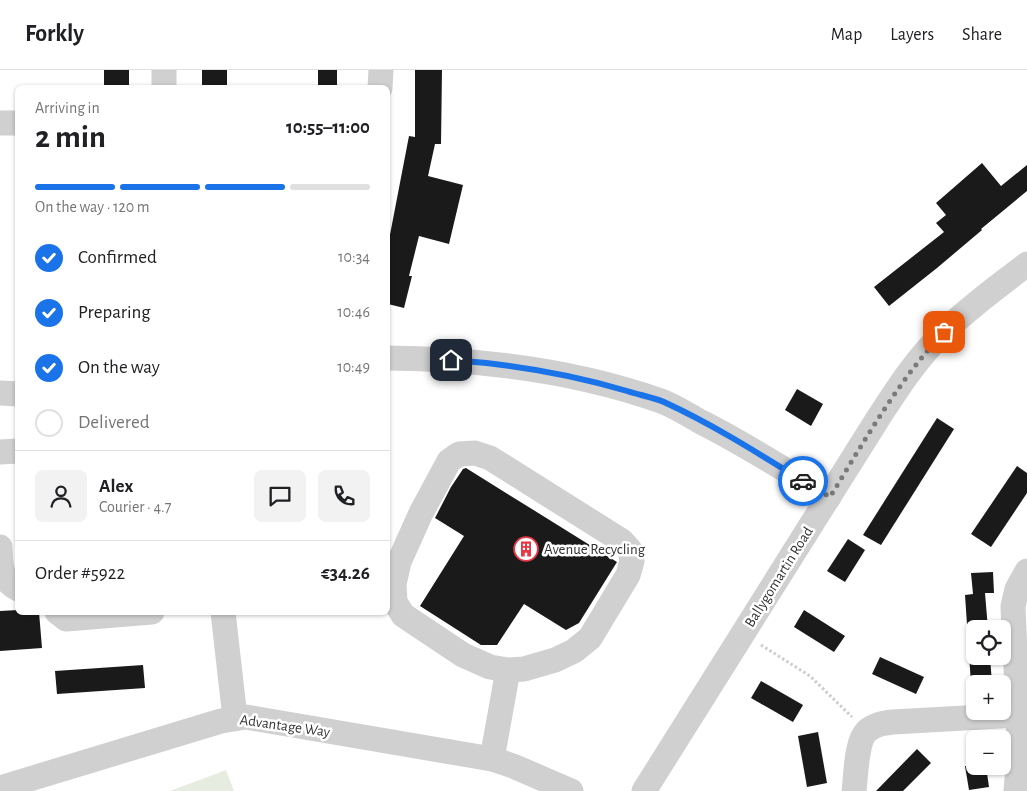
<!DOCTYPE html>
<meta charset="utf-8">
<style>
:root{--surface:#fff;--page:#f2f2f2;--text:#202124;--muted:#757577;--line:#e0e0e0;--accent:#1a73e8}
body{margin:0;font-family:"Alegreya Sans",sans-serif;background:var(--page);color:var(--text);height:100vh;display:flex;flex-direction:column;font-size:19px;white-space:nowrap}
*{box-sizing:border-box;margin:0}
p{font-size:16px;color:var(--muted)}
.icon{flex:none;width:28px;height:28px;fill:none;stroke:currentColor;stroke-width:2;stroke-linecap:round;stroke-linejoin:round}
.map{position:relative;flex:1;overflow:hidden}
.drawer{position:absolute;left:15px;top:15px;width:375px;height:530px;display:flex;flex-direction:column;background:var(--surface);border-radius:8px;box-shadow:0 1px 4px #0004}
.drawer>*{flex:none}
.fabs{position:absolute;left:966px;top:550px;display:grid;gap:10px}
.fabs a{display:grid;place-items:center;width:45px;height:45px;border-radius:8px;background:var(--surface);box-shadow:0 1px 4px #0004;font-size:25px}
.pin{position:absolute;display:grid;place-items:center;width:42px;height:42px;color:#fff;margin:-21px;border-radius:10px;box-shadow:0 2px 8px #0006}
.courier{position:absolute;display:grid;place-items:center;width:50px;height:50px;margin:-25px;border:4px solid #1a73e8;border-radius:50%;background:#fff;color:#222;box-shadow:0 1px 6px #0007}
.headline em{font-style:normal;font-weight:700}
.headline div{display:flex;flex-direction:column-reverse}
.headline{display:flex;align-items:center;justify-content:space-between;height:85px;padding:0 20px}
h1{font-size:32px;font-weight:700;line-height:38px}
.bar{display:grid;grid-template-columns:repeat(4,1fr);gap:8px 5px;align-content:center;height:60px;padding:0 20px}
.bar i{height:6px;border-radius:4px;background:var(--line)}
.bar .selected{background:var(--accent)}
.bar p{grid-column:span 4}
.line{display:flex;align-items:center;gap:12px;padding:0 20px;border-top:1px solid var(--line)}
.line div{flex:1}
.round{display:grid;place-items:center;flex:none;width:52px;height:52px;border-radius:8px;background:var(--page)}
ol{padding:0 20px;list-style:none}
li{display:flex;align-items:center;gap:15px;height:55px}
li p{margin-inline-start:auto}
li .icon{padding:5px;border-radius:50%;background:var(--accent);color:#fff;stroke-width:4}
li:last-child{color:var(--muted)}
li i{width:28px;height:28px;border:2px solid var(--line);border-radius:50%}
header{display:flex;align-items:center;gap:30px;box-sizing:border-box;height:70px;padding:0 25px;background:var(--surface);border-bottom:1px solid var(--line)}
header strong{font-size:24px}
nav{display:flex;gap:28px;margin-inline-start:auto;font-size:18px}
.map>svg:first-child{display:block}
.green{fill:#e6ecdf}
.building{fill:#1a1a1a}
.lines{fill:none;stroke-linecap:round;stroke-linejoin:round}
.path{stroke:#cdcdcd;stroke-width:3;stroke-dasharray:2.5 2.5;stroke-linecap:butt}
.minor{stroke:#d0d0d0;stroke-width:25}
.done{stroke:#7a7a7a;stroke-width:5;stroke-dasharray:0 9}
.route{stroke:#1a73e8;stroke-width:6}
.labels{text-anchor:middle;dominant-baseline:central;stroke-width:5;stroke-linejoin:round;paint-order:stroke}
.poi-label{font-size:15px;fill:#333;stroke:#fff;text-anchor:start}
.street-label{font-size:15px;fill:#333;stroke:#fff}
</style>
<header>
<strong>Forkly</strong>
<nav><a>Map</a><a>Layers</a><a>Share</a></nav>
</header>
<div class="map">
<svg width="1027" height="721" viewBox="0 0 1027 721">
<rect width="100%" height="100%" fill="#fff"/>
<path class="green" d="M 226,700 L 234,721 L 170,721 Z"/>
<g class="building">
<rect x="104" y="0" width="25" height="18"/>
<rect x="202" y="0" width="25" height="18"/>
<rect x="318" y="0" width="19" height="18"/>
<path d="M 415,0 L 442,0 L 441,74 L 435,74 L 428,106 L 463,115 L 449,174 L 419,166 L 409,206 L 412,206 L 404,238 L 388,234 L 388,175 L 409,66 L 415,67 Z"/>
<path d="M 982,93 L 1001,116 L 1027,95 L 1027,121 L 981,159 L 982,160 L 937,198 L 889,236 L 874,217 L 944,162 L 936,153 L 946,145 L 936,133 Z"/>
<path d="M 797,319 L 823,334 L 811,356 L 785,340 Z"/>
<path d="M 937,348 L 954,359 L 881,475 L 863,465 Z"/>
<path d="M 1017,396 L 1027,403 L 1027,423 L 991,477 L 971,464 Z"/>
<path d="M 466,398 L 617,492 L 579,553 L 566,560 L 524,534 L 497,575 L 481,575 L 420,536 L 464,466 L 435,448 L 451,417 L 463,399 Z"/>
<path d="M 848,469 L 865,480 L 845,512 L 827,501 Z"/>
<path d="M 993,502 L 994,523 L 985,523 L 988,559 L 975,559 L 975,586 L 990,586 L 992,614 L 971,614 L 965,525 L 973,524 L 971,503 Z"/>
<path d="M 18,540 L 18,542 L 39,542 L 42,578 L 0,581 L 0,541 Z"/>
<path d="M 804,540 L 845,566 L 834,582 L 794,557 Z"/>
<path d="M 880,587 L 924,607 L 916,624 L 872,604 Z"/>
<path d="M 143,595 L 145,618 L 57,624 L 55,601 Z"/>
<path d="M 761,611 L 803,635 L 793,652 L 751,628 Z"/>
<path d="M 818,662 L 827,713 L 807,717 L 798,666 Z"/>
<path d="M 917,679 L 931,693 L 903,721 L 876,721 Z"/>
<path d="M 965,696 L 986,696 L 989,717 L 969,720 Z"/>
</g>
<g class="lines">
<path class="path" d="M 761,575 L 810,606 L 852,647"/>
<g class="minor">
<path d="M 164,18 L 164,0"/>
<path d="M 380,18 L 381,0"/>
<path d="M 0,53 L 18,53"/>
<path d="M 388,288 C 480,289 573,300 661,331 C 675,336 688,345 701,352 C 745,374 787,401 829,427"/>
<path d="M 0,323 L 18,324"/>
<path d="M 0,382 L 18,381"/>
<path d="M 0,477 C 1,496 0,510 18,519"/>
<path d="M 57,542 L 66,549 L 152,542"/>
<path d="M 223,542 L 235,648"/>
<path d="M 492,689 L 508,600 L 524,599 L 555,590 L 574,581 L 590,568 L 628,505 L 632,491 L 630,480 L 622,471 L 490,388 L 475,383 L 459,384 L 449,391 L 421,443 L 399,492 L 394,514 L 395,532 L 403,545 L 463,585 L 490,597 L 508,600"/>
<path d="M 0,718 L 221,651 L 246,647 L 492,689 L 513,696 L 571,721"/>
<path d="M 644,721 L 877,350 C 897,319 917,288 944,262 C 969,237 999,216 1027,194"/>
<path d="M 854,721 C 856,706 856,671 867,661 C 875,654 884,653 893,652 L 1019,645"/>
<path d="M 1016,721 C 1022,659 1015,597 1013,536 L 1017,519 L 1027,501"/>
</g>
</g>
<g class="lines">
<path class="done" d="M 803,411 L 830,427 C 865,370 898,311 944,262"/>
<path class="route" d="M 451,290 C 510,294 570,304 627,321 C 639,325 652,327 664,332 C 712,354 758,383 803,411"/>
</g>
<defs>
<g id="building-ring" transform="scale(1.25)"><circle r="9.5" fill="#fff" stroke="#e63946" stroke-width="1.5"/><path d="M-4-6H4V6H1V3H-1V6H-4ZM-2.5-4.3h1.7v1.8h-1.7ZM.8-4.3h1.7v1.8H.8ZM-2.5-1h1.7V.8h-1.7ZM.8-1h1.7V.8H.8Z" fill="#e63946"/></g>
</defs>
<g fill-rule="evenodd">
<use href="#building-ring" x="526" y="479"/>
</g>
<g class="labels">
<g class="poi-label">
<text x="544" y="479">Avenue Recycling</text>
</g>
<g class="street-label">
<text transform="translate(779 507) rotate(-58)">Ballygomartin Road</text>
<text transform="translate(285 656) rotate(8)">Advantage Way</text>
</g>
</g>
</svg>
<div class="fabs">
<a><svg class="icon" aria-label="locate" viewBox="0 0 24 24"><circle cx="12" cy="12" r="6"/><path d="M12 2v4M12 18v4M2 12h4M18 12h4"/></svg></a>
<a>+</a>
<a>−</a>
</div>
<div class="pin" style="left:944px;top:262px;background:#ea580c"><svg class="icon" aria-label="bag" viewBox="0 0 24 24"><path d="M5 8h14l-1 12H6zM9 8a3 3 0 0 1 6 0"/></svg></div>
<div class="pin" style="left:451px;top:290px;background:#1f2937"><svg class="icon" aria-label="home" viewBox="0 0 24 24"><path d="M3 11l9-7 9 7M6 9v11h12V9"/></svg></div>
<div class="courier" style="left:803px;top:411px"><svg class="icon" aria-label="car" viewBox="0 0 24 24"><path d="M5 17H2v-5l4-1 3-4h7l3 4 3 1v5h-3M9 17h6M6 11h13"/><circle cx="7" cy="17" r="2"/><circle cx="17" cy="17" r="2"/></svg></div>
<section class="drawer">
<div class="headline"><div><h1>2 min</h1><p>Arriving in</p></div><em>10:55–11:00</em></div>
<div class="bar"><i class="selected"></i><i class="selected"></i><i class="selected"></i><i></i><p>On the way · 120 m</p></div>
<ol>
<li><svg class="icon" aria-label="check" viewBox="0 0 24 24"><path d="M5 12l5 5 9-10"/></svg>Confirmed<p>10:34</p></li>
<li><svg class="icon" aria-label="check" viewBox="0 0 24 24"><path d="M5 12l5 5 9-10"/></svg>Preparing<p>10:46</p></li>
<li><svg class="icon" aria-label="check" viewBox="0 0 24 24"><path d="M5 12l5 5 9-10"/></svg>On the way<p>10:49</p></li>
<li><i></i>Delivered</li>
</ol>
<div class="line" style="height:90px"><a class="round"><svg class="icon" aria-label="person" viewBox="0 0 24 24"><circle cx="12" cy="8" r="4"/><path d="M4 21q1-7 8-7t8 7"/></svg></a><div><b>Alex</b><p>Courier · 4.7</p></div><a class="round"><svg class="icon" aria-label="chat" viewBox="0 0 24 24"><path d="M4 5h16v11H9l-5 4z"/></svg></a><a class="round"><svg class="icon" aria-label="phone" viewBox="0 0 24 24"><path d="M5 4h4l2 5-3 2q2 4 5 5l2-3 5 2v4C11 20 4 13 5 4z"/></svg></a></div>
<div class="line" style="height:65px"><div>Order #5922</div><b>€34.26</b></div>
</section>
</div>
